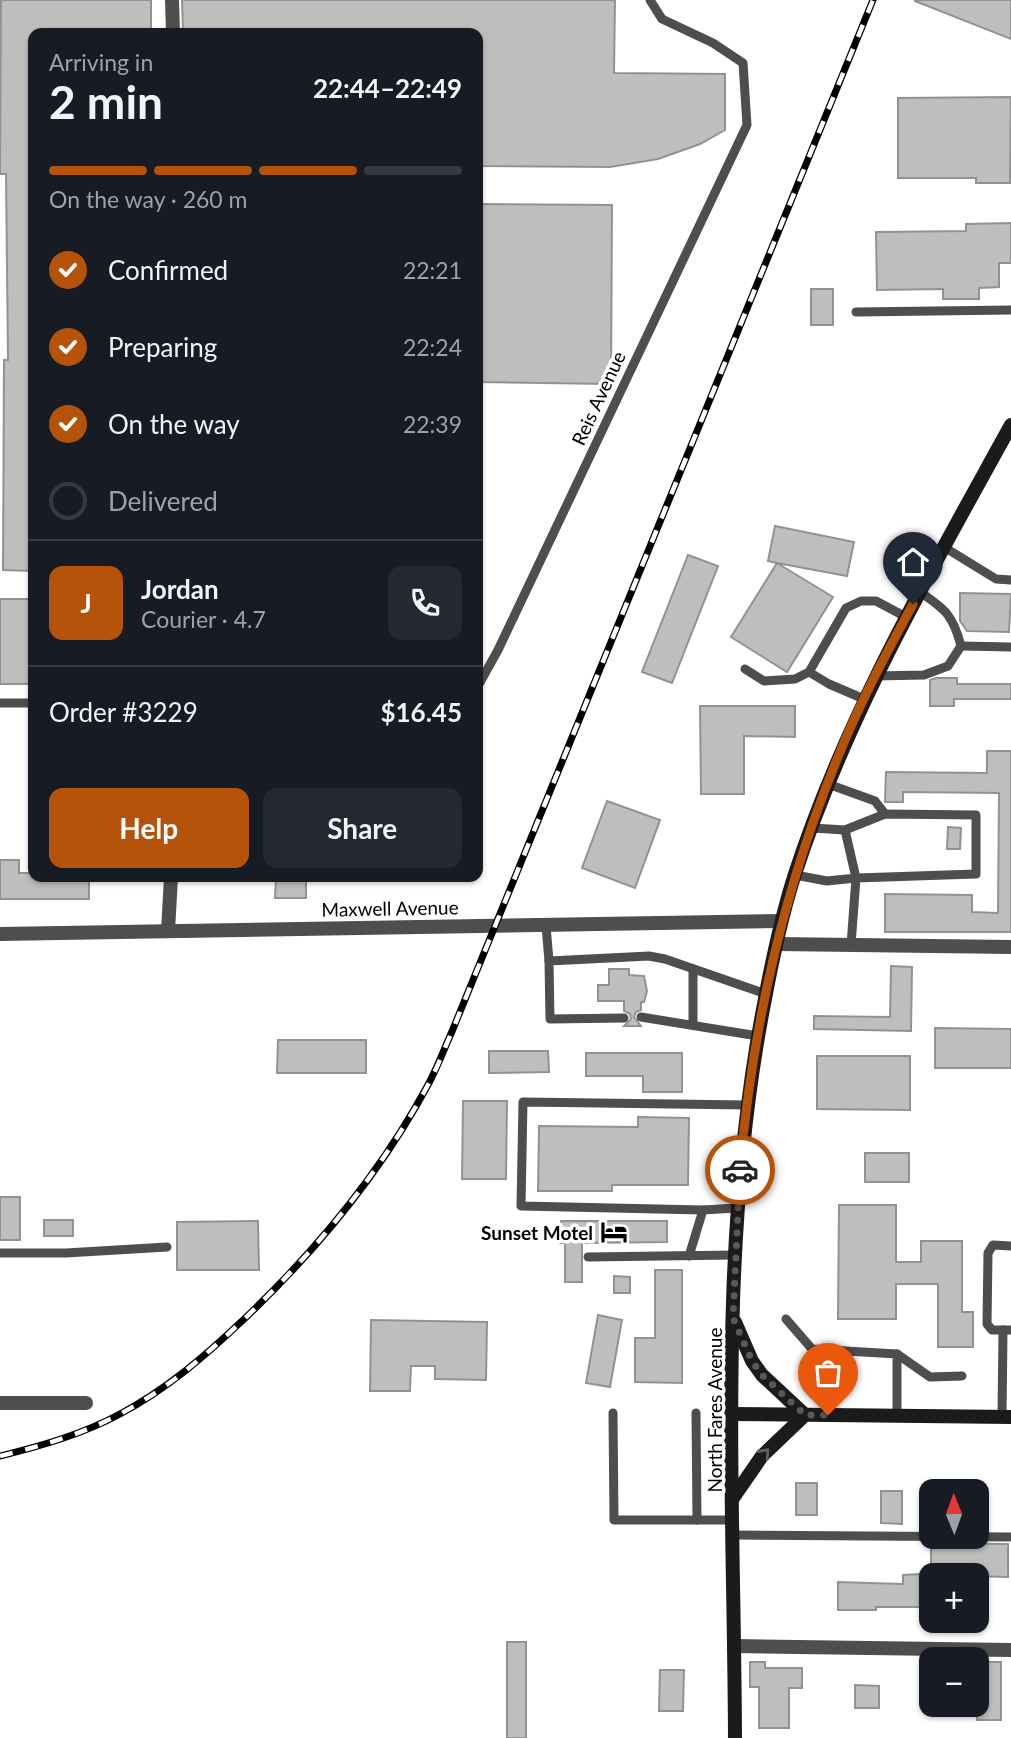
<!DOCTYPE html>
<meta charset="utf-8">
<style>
:root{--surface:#171b24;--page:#242831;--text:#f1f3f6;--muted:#9ea1a6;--line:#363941;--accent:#b45309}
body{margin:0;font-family:Lato,sans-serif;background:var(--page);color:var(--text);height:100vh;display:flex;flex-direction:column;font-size:26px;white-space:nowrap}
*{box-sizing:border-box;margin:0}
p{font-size:23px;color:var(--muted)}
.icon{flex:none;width:38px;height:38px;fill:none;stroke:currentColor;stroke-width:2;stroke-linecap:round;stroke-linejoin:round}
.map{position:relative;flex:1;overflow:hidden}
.side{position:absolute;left:28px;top:28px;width:455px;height:854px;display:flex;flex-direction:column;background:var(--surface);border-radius:14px;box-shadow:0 2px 5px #0004}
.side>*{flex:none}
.needle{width:46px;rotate:359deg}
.fabs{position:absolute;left:919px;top:1479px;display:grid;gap:14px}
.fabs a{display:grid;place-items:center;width:70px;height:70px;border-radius:14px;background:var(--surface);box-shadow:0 2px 5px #0004;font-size:35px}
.pin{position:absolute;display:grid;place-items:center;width:60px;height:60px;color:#fff;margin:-72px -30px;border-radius:50% 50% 50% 0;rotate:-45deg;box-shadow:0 0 7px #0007}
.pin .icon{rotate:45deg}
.courier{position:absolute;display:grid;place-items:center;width:70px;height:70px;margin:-35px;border:5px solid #b45309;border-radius:50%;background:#fff;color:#222;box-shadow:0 2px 9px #0007}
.headline em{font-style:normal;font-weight:700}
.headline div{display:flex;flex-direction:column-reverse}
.headline{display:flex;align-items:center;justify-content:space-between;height:119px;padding:0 21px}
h1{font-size:46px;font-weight:700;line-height:52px}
.bar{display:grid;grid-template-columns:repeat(4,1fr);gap:10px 7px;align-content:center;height:84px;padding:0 21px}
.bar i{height:9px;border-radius:5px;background:var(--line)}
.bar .current{background:var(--accent)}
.bar p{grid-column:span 4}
.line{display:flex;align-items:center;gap:18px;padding:0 21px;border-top:2px solid var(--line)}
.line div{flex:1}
.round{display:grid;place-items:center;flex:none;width:74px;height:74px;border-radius:14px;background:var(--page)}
ol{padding:0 21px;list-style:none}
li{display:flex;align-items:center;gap:21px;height:77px}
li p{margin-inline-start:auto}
li .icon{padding:7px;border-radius:50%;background:var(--accent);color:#fff;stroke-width:4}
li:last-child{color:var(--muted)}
li i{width:38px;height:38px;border:4px solid var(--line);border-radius:50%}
.cta{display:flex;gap:14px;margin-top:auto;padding:14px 21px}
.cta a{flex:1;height:80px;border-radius:14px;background:var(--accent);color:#fff;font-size:28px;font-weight:700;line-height:80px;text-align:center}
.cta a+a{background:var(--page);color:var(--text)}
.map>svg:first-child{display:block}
.building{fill:#bebebe;stroke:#929292;stroke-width:2}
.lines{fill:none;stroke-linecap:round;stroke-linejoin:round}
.lane{stroke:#4e4e4e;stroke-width:9}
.street{stroke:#4e4e4e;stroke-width:14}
.secondary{stroke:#1b1b1b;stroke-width:14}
.rail-casing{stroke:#000;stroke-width:7}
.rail{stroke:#fff;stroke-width:4.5;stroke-dasharray:13;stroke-linecap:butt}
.oneway{stroke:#5f5f5f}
.done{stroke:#595959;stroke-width:7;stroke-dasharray:0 12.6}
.route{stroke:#b45309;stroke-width:9}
.labels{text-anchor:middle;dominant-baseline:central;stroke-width:7;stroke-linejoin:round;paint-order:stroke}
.street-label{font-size:19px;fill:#000;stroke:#fff}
.poi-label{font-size:19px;font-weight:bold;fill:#000;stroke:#fff;text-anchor:end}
</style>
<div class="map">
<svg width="1011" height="1738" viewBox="0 0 1011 1738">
<rect width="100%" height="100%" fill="#fff"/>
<g class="building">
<path d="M 1,0 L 151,0 L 151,33 L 33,33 L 33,571 L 3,570 L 4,360 L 8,360 L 6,174 L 0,174 Z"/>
<path d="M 182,0 L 615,0 L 614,73 L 725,74 L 725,130 L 700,144 L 658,159 L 610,167 L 478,166 L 478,33 L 183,33 Z"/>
<path d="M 915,0 L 1011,0 L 1011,39 L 915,1 Z"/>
<path d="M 1011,97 L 1010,183 L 976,183 L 976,178 L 898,178 L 898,98 Z"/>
<path d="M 478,204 L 612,205 L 611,384 L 478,382 Z"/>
<path d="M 1011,223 L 1011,263 L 999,263 L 999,287 L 979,288 L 979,299 L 943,299 L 943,289 L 877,290 L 876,232 L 966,231 L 966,224 Z"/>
<rect x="811" y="289" width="22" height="36"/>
<path d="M 775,526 L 854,542 L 847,576 L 777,563 L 833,597 L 787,672 L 731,637 L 777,563 L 768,561 Z"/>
<path d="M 688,555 L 718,566 L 672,683 L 642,672 Z"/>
<path d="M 960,593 L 1011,594 L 1009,632 L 967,631 L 960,621 Z"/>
<rect x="0" y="599" width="33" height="85"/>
<path d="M 936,678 L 957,678 L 957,684 L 1011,684 L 1011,699 L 954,699 L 954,706 L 930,706 L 930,680 Z"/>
<path d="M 700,706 L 795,706 L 795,737 L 744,736 L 744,794 L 701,794 Z"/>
<path d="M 987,751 L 1011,751 L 1011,932 L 885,932 L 885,894 L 972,895 L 972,912 L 998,913 L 999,793 L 903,792 L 903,802 L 885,802 L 886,772 L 987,773 Z"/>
<path d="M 607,801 L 660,820 L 635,888 L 582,868 Z"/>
<path d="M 948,827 L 961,828 L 960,849 L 947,849 Z"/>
<path d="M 0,860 L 19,860 L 19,873 L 33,873 L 33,877 L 89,877 L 89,899 L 0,899 Z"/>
<path d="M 276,877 L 306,877 L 306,898 L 275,898 Z"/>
<path d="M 891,966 L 912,967 L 911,1031 L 814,1029 L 814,1016 L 890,1017 Z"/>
<path d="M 609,969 L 629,969 L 629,975 L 644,976 L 647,991 L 644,1002 L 641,1002 L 641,1010 L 636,1012 L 634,1017 L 641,1026 L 624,1026 L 631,1019 L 630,1014 L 624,1011 L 624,1001 L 598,1001 L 598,985 L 609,985 Z"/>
<path d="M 935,1028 L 1011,1029 L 1011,1068 L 935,1068 Z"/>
<path d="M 278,1040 L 366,1040 L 366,1073 L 277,1073 Z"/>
<path d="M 489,1051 L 548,1051 L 549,1072 L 489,1073 Z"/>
<path d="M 586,1053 L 682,1053 L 682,1092 L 643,1092 L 643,1076 L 586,1076 Z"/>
<path d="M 817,1056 L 910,1056 L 910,1110 L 817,1109 Z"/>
<path d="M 463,1101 L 507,1101 L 506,1179 L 462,1179 Z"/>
<path d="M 638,1117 L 689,1118 L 688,1185 L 612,1185 L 612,1191 L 538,1191 L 539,1126 L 638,1127 Z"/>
<rect x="865" y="1153" width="44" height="29"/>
<rect x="0" y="1197" width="20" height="43"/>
<path d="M 839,1205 L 896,1205 L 896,1262 L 921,1262 L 921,1241 L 962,1241 L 962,1312 L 973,1312 L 973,1347 L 938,1347 L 938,1284 L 896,1284 L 896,1319 L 838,1319 Z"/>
<rect x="44" y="1220" width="29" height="16"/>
<path d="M 258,1221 L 259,1270 L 177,1270 L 177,1222 Z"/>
<path d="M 561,1221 L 667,1221 L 667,1242 L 582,1243 L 582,1282 L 565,1282 L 565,1243 L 560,1243 Z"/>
<path d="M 655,1270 L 682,1270 L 682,1383 L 635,1382 L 635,1338 L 655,1338 Z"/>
<path d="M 614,1276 L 630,1277 L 630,1293 L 614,1293 Z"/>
<path d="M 598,1315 L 622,1320 L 610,1387 L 586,1383 Z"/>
<path d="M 371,1320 L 487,1322 L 486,1380 L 435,1379 L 435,1366 L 411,1366 L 410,1391 L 370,1391 Z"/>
<rect x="796" y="1483" width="21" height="32"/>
<path d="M 881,1491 L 902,1491 L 902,1524 L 881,1523 Z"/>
<path d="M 931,1543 L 1008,1544 L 1008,1577 L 931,1575 Z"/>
<path d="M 921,1574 L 922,1607 L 876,1607 L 876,1610 L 838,1610 L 838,1582 L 903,1584 L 903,1575 Z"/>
<rect x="507" y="1642" width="19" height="96"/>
<path d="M 750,1662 L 765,1662 L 765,1668 L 802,1668 L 802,1688 L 789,1688 L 789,1728 L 759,1728 L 759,1687 L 750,1687 Z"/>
<rect x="977" y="1662" width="24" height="58"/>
<path d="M 660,1670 L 684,1670 L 683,1711 L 659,1711 Z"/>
<path d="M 855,1685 L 879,1686 L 879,1708 L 855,1708 Z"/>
</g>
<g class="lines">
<g class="lane">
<path d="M 856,312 L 1011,310"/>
<path d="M 944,547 L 996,579 L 1011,580"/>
<path d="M 961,646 L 1011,647"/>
<path d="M 745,669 L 764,681 L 795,679 L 809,672 L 846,608 L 861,601 L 876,601 L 906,617"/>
<path d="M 809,672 L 829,684 L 864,699"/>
<path d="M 875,676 L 924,675 L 948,666 L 961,646 C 953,615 945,609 920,592"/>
<path d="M 478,686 L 498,650 L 747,125 L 743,63 L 713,43 L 662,19 L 650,0"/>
<path d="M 0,703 L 33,703"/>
<path d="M 828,784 L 875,801 L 885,814"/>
<path d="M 812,828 L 845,830 L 885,814 L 976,815 L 976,874 L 856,878 L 851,945"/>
<path d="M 795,875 L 827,881 L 856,878 L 845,830"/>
<path d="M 546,926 L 549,961"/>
<path d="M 641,1017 L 758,1036"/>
<path d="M 624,1018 L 550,1019 L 549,961 L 649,956 L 665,959 L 766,994"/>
<path d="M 693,1024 L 693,969"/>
<path d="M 703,1210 L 521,1206 L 523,1102 L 747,1105"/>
<path d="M 1011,1246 L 993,1245 L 988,1253 L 987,1324 L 992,1330 L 1011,1330"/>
<path d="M 0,1253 L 66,1253 L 167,1247"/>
<path d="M 689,1256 L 703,1210 L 737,1208"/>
<path d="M 588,1257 L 735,1255"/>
<path d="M 786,1319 L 812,1349 L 897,1354 L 897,1416"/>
<path d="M 897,1354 L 930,1377 L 962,1376"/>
<path d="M 613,1413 L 614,1520 L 733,1520"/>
<path d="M 696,1413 L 697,1520"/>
<path d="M 1002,1417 L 1003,1330"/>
<path d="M 733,1535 L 1011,1537"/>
</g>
<g class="street">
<path d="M 172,0 L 173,33"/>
<path d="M 168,931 L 171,877"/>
<path d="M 0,934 L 781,921"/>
<path d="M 777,944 L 1011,947"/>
<path d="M 0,1403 L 86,1403"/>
<path d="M 735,1646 L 1011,1650"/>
</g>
<g class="secondary">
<path d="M 732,1414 L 1011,1417"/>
<path d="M 733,1498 L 762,1456 L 805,1415 L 762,1375 L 752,1361 L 735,1322"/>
<path d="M 735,1738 C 734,1493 717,1245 764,1004 C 772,961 781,918 794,877 C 846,716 930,572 1011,425"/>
</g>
<g class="rail-casing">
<path id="rail" d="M 0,1456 C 41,1446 83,1434 120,1414 C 167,1389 205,1356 242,1321 C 315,1252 382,1171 429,1083 C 438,1066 445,1047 453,1029 L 873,0"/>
</g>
<use href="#rail" class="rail"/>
</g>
<defs><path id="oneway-chevron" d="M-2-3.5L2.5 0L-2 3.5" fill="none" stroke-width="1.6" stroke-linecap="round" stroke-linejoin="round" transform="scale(1.75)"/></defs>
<use class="oneway" href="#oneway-chevron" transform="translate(765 1453) rotate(-48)"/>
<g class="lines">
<path class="done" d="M 740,1170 L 733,1318 L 752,1361 L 762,1375 L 805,1415 L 828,1415"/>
<path class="route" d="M 740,1170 C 752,1029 784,888 838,757 C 859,704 886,654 913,604"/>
</g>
<defs>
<g id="hotel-bare" transform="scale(2.1)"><path d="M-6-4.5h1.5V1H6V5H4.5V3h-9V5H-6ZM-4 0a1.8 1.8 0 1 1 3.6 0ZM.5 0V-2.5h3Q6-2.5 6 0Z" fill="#000" stroke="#fff" stroke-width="2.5" paint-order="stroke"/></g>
</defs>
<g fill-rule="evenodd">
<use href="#hotel-bare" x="614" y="1232"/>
</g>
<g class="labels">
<g class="street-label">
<text transform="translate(598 398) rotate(-65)">Reis Avenue</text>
<text transform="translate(390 908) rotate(-1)">Maxwell Avenue</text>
<text transform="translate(714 1410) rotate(-90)">North Fares Avenue</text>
</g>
<g class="poi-label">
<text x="593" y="1232">Sunset Motel</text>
</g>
</g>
</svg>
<div class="fabs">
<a><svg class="needle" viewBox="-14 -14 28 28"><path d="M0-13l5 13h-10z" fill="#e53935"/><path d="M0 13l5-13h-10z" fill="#9ea1a6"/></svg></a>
<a>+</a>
<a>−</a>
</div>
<div class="pin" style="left:828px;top:1415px;background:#ea580c"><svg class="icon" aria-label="bag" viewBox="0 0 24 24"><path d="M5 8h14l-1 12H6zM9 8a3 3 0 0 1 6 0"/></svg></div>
<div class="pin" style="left:913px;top:604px;background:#1f2937"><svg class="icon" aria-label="home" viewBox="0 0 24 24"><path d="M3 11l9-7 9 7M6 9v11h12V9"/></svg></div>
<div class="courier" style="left:740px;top:1170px"><svg class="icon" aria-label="car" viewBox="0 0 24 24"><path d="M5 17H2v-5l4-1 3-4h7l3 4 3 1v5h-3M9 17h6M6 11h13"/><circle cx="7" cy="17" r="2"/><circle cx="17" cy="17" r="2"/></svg></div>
<section class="side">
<div class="headline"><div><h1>2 min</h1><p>Arriving in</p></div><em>22:44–22:49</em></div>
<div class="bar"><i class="current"></i><i class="current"></i><i class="current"></i><i></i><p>On the way · 260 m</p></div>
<ol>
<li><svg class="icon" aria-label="check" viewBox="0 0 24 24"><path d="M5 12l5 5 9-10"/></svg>Confirmed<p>22:21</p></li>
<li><svg class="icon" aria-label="check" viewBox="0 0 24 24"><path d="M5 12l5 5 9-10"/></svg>Preparing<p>22:24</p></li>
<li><svg class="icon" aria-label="check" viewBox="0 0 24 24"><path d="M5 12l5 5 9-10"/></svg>On the way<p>22:39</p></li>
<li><i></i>Delivered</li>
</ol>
<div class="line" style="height:126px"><b class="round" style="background:var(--accent);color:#fff">J</b><div><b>Jordan</b><p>Courier · 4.7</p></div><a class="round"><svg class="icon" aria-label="phone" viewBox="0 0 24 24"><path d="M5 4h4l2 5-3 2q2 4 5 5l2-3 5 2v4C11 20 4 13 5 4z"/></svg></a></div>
<div class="line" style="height:91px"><div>Order #3229</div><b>$16.45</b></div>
<div class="cta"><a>Help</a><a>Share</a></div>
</section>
</div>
